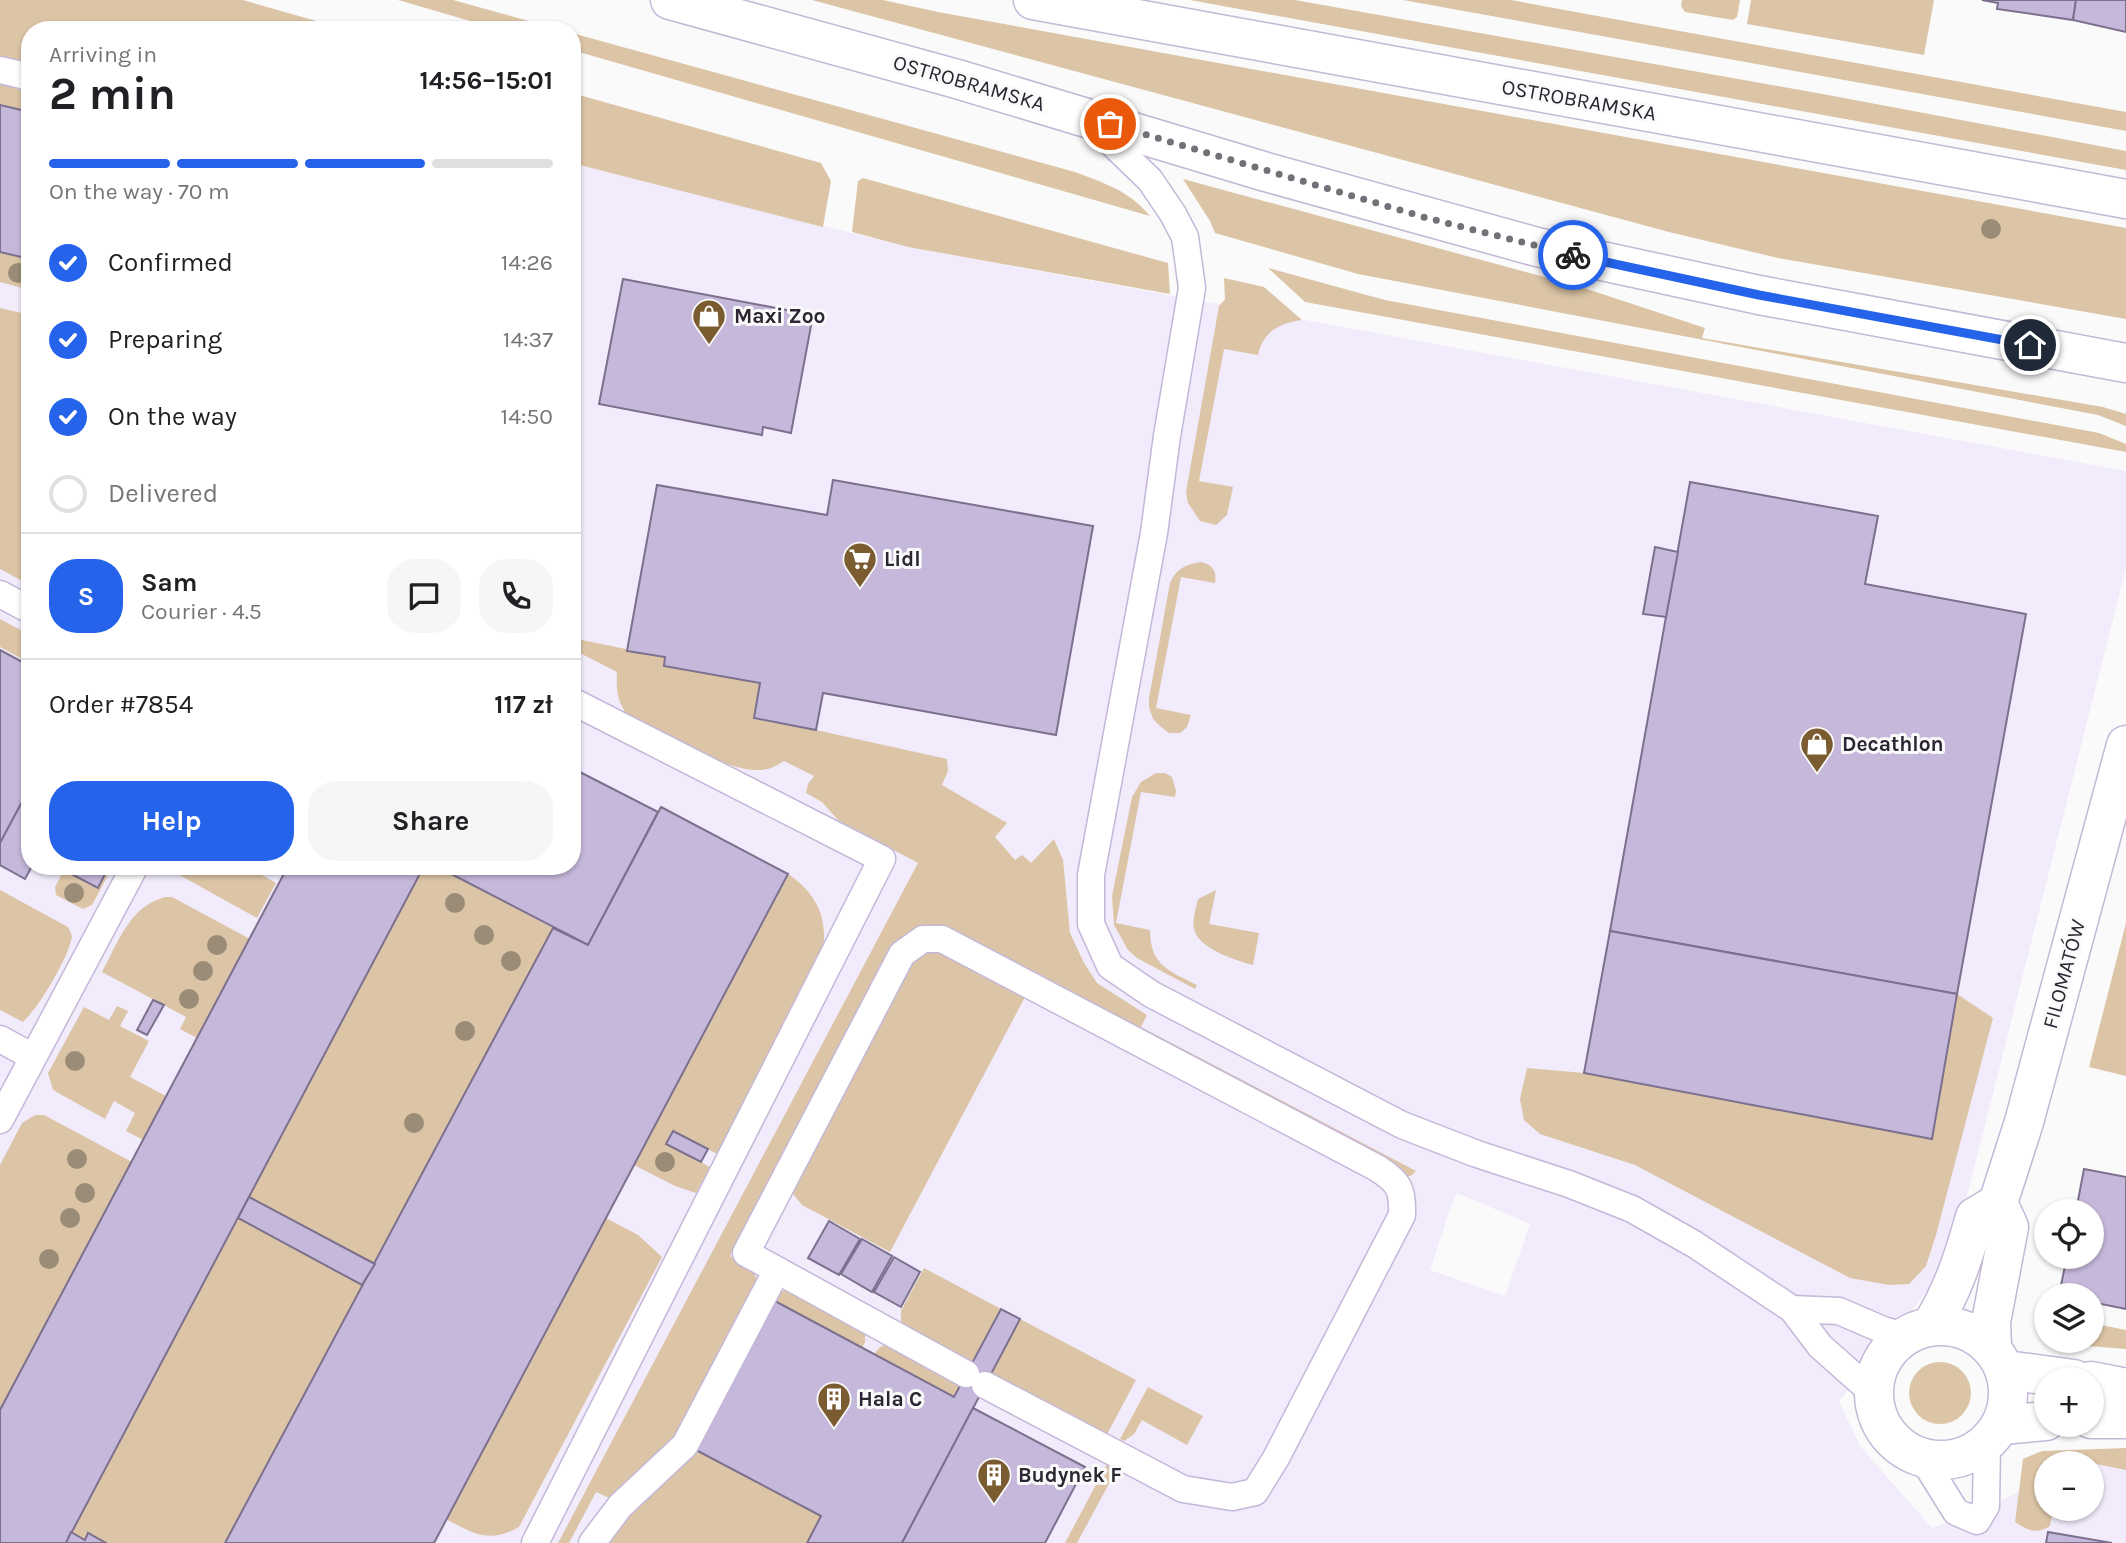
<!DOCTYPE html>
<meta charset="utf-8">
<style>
:root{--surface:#fff;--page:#f6f6f6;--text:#202124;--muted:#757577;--line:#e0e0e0;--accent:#2563eb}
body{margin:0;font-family:Karla,sans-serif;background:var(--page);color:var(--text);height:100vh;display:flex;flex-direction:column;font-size:26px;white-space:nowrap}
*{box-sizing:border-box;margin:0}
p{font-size:23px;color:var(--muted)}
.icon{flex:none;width:38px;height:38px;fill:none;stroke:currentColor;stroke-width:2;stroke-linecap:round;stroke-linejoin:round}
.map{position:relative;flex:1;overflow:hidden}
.sheet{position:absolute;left:21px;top:21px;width:560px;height:854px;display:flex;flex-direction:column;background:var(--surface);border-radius:28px;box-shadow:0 2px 5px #0004}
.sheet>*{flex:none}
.fabs{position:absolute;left:2034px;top:1199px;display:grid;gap:14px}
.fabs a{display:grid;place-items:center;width:70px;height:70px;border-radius:50%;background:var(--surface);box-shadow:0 2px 5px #0004;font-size:35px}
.pin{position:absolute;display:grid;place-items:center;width:60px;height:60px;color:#fff;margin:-30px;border:4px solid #fff;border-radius:50%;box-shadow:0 2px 7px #0007}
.courier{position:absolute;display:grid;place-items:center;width:70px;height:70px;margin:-35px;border:5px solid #2563eb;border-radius:50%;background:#fff;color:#222;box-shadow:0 2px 9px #0007}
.head em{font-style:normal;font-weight:700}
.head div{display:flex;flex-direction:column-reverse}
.head{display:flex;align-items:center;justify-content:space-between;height:119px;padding:0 28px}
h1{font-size:46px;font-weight:700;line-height:52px}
.bar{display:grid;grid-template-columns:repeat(4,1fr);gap:10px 7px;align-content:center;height:84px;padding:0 28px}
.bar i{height:9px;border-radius:5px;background:var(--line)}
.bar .on{background:var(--accent)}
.bar p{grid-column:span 4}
.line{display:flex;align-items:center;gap:18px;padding:0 28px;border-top:2px solid var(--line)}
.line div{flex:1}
.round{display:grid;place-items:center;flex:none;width:74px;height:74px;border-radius:28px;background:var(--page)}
ol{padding:0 28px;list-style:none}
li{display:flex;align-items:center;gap:21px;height:77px}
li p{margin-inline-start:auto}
li .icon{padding:7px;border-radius:50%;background:var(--accent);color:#fff;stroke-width:4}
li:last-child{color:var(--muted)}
li i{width:38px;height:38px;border:4px solid var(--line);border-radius:50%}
.cta{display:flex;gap:14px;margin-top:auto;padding:14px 28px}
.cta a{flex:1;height:80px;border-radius:28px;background:var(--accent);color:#fff;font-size:28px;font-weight:700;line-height:80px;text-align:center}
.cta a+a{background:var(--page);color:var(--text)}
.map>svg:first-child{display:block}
.built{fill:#f1ebfc;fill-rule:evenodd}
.green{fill:#dcc5a6}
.building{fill:#c5b8da;stroke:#7c708e;stroke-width:2}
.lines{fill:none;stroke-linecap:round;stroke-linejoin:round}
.lane-casing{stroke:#c4b7d8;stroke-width:29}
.street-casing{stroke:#c4b7d8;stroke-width:41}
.primary-casing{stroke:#c4b7d8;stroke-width:41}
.lane{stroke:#fff;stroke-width:26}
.street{stroke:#fff;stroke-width:38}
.primary{stroke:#fff;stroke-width:38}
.tree{fill:#9a8c76}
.done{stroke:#737078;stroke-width:7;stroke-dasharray:0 12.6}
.route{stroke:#2563eb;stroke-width:9}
.labels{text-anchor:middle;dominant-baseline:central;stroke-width:6;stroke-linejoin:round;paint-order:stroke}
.street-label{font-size:21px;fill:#2b2632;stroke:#fafafa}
.poi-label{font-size:21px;font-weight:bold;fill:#2b2632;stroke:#fafafa;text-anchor:start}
</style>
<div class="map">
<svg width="2126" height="1543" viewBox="0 0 2126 1543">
<rect width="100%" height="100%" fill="#fafafa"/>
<path class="built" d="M 0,17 L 30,30 L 30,866 L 572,866 L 572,163 L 908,247 L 2126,471 L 2126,568 L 1950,1263 L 1839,1401 L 1860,1446 L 1932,1528 L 1975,1513 L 2031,1486 L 2046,1508 L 2091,1508 L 2091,1463 L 2126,1469 L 2126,1543 L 0,1543 ZM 1457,1193 L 1530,1224 L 1505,1296 L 1430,1270 L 1452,1203 Z"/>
<g class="green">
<path d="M 0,0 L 243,0 L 348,30 L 30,30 L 30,65 L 0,58 Z"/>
<path d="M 398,0 L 453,0 L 561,30 L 501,30 Z"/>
<path d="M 812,0 L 883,0 L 938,12 L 2126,228 L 2126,319 L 1778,258 L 1669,232 Z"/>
<path d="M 1190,0 L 1295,0 L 1828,95 L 2126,151 L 2126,170 Z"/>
<path d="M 1403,0 L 1511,0 L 1592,15 L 2126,112 L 2126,131 Z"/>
<path d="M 1682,0 L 1740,0 L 1737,17 L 1733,20 L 1685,12 L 1681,6 Z"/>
<path d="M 1751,0 L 1934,0 L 1924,55 L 1747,24 Z"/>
<path d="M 572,33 L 1075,172 C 1104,183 1130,191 1150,216 L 572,50 Z"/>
<path d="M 0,84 L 30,92 L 30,112 L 0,105 Z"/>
<path d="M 572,93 L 821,163 L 831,181 L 823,227 L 572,163 Z"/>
<path d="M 863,178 L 1168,263 L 1170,294 L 908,247 L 852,232 L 858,181 Z"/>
<path d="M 1183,179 L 1581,287 L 1705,328 L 1702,338 L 2103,407 L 2126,414 L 2126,426 L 2098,415 L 1358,274 L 1215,233 L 1210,221 Z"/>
<path d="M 0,240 L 30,247 L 30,290 L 0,282 Z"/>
<path d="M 1268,268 L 1385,300 L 2099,433 L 2126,444 L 2126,452 L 1305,302 Z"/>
<path d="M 1224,278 L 1264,287 L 1302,320 C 1279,323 1263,332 1258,355 L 1224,349 L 1199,481 L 1233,487 L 1227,515 L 1216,525 L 1200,521 L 1188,503 L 1186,492 L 1219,306 L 1225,299 Z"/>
<path d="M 0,308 L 30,315 L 30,585 L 0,569 Z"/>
<path d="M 1201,562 C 1213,565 1217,571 1215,583 L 1181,577 L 1156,708 L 1191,715 L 1187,727 L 1180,733 L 1169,733 L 1160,726 L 1153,719 L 1149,707 L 1149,698 L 1170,583 C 1176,569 1186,564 1201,562 Z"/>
<path d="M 0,619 L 30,635 L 30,663 L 0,647 Z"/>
<path d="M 572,638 L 665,657 L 664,666 L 760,683 L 754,719 L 816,730 L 947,759 L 948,771 L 942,785 L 1007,823 L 995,837 L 1015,860 L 1022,855 L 1031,863 L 1054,839 L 1063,860 L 1070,933 L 1084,963 L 1097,983 L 1147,1015 L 1141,1027 L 1416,1171 L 1412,1175 L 1406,1177 L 944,930 L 894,947 L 730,1256 L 752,1268 L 757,1280 L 676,1439 L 614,1500 L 596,1492 L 569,1543 L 558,1543 L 918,863 L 839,821 L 822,802 L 806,793 L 808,784 L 814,776 L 784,761 C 776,766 769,770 759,770 C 724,772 659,730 626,713 C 617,700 616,688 617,672 L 572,649 Z"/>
<path d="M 1156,773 L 1165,773 L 1172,777 L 1176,791 L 1175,797 L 1141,792 L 1116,923 L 1150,930 C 1150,965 1169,971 1197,985 L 1195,989 L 1137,958 L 1128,950 L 1114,925 L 1112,896 L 1132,797 L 1141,782 Z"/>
<path d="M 109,866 L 113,866 L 92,905 L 83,909 L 56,895 L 55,887 L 64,870 L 98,888 Z"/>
<path d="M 170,866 L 246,866 L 276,883 L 257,918 L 174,872 Z"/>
<path d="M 424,866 L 436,866 L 553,928 L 375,1264 L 249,1197 Z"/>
<path d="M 788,874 C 816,893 828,917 823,951 L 717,1154 L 673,1131 L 666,1144 L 710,1167 L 696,1193 L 675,1186 L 634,1165 Z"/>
<path d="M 0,890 L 68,927 L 72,936 C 69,957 39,1007 23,1022 L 0,1010 Z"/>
<path d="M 1216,890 L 1209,924 L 1259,933 L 1253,965 C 1237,961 1201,949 1195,932 C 1191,923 1196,908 1198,899 Z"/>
<path d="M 165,897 L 172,897 L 250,939 L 197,1038 L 180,1029 L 186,1017 L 102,972 C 119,941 129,907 165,897 Z"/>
<path d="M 2126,923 L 2126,1076 L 2089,1067 Z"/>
<path d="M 924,950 L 938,950 L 1023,994 L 1024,999 L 890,1252 L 802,1205 L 793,1194 L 793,1182 L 911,961 Z"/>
<path d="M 1957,994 L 1993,1018 L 1936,1235 L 1926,1266 L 1909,1284 L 1889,1285 L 1850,1278 L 1635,1165 L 1540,1134 L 1524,1120 L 1520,1099 L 1527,1068 L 1584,1073 L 1932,1139 Z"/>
<path d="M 117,1006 L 128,1011 L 120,1026 L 149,1041 L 130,1077 L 166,1096 L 143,1140 L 126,1131 L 135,1113 L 114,1101 L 105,1119 L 53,1090 L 48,1073 L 84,1007 L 109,1020 Z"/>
<path d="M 35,1115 L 44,1115 L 132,1162 L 0,1410 L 0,1165 L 22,1123 Z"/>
<path d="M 238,1218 L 362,1285 L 225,1543 L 106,1543 L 88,1534 L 85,1540 L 71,1532 Z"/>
<path d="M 606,1218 L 638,1235 L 662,1257 L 519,1527 C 490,1543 475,1535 446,1519 Z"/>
<path d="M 924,1268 L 1001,1309 L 970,1367 L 901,1324 L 901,1311 Z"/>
<path d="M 785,1290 L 794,1292 L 857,1326 L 865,1334 L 865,1342 L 862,1348 L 773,1300 L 779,1293 Z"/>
<path d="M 1020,1319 L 1136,1380 L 1106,1436 L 991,1375 Z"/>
<path d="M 2091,1323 L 2126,1330 L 2126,1349 L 2074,1345 L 2065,1341 L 2091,1340 Z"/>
<path d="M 892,1344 L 962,1381 L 954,1397 L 874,1355 C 879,1346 883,1345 892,1344 Z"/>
<circle cx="1940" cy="1393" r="31"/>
<path d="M 1148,1387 L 1203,1416 L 1187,1445 L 1142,1420 L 1134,1434 L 1124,1441 L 1120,1439 Z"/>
<path d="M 2126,1448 L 2126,1470 L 2091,1463 L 2046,1463 L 2046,1508 L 2053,1509 L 2050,1526 C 2036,1535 2027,1530 2015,1522 L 2023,1459 L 2042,1451 Z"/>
<path d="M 694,1449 L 821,1516 L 807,1543 L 611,1543 L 605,1540 Z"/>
<path d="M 1108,1462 L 1111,1480 L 1077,1543 L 1065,1543 Z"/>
</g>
<g class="building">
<path d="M 1982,0 L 2076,0 L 2073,20 L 1997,9 L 1998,3 Z"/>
<path d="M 2076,0 L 2126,0 L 2126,32 L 2073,20 Z"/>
<path d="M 0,105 L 30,112 L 30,259 L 0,252 Z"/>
<path d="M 623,279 L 813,315 L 791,433 L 763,427 L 762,435 L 599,404 Z"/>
<path d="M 833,480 L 1093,526 L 1056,735 L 823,693 L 816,730 L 754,718 L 760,683 L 664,666 L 665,657 L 627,651 L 657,485 L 827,515 Z"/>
<path d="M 1690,482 L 1878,516 L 1865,584 L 2026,614 L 1957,994 L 1610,931 Z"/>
<path d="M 1655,547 L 1678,552 L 1666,617 L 1643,614 Z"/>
<path d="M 0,650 L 30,666 L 30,787 L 0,843 Z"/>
<path d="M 572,768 L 658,812 L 588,945 L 436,866 L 572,866 Z"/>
<path d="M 30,787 L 30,866 L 32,866 L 25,879 L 0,865 L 0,843 Z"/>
<path d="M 661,807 L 788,874 L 434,1543 L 225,1543 L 553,928 L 588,945 Z"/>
<path d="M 56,866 L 109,866 L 98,888 Z"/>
<path d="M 288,866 L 424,866 L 66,1543 L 0,1543 L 0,1410 Z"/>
<path d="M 1610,931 L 1957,994 L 1932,1139 L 1584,1073 Z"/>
<path d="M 153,1000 L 164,1005 L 147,1035 L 137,1030 Z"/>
<path d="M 673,1131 L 708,1149 L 701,1162 L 666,1144 Z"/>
<path d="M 2084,1169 L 2126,1177 L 2126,1309 L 2091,1302 L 2091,1295 L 2059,1295 L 2067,1256 L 2091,1256 L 2091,1211 L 2076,1211 Z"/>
<path d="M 249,1197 L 375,1264 L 362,1285 L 238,1218 Z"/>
<path d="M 829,1221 L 860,1239 L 839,1275 L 808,1258 Z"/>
<path d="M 862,1239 L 892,1256 L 872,1292 L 841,1274 Z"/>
<path d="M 894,1257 L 920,1272 L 901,1307 L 874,1292 Z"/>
<path d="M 773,1300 L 954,1397 L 1001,1309 L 1020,1319 L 902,1543 L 807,1543 L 821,1516 L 694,1449 Z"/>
<path d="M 973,1408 L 1085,1467 L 1045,1543 L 902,1543 Z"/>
<path d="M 71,1532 L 85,1540 L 88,1533 L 106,1543 L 66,1543 Z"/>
<path d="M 2048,1532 L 2112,1543 L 2046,1543 Z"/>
</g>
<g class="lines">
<g class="lane-casing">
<g id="lane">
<path d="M 0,70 L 30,77"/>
<path d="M 1093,125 L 1150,180 L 1173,214 L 1185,237 L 1192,288 L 1167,436 L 1154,533 L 1091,875 L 1091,924 L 1110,966 L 1151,994 L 1402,1125 L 1477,1154 L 1569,1184 L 1632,1209 L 1694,1244 L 1792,1309 L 1820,1346 L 1873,1393"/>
<path d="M 0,594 L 30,610"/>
<path d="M 0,1039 L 33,1057"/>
<path d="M 0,1120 L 135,866"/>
<path d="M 1792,1309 L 1839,1311 L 1883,1330 L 1904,1336"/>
<path d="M 966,1374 L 746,1253 L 902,954 L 923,939 L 942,939 L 1377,1168 C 1399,1182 1403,1189 1402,1215 L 1276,1458 L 1255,1492 L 1232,1497 L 1183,1489 L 985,1385"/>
<path d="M 1923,1459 L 1956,1512 L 1977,1521 L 1986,1506 L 1987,1442"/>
<path d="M 535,1543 L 882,859 L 572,701"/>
<path d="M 592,1543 L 620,1506 L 685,1445 L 777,1270"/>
</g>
</g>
<g class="street-casing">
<g id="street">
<circle cx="1941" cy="1393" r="67"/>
<path d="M 1931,1326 C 1953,1291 1964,1256 1975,1217 L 1998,1203 L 2024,1122 L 2126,745"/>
<path d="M 1992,1348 L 1991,1322 L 2009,1227 L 1998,1203"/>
<path d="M 2005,1370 L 2074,1379"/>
<path d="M 2091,1381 L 2126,1388"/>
<path d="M 2091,1419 L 2126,1419"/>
<path d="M 2002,1425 L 2046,1421"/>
</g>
</g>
<g class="primary-casing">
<g id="primary">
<path d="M 670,0 L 957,79 L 1266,172 L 1537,247 L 1759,295 L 2126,363"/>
<path d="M 1033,0 L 2126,199"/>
</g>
</g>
<use href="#lane" class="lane"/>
<use href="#street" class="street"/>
<use href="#primary" class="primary"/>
</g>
<g class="tree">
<circle cx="1991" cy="229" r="10"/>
<circle cx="18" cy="273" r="10"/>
<circle cx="74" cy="893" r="10"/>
<circle cx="455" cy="903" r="10"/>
<circle cx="484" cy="935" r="10"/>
<circle cx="217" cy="945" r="10"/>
<circle cx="511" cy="961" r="10"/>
<circle cx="203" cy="971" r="10"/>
<circle cx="189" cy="999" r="10"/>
<circle cx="465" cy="1031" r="10"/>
<circle cx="75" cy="1061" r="10"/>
<circle cx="414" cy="1123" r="10"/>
<circle cx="77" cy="1159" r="10"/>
<circle cx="665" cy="1162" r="10"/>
<circle cx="85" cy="1193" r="10"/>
<circle cx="70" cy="1218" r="10"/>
<circle cx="49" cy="1259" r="10"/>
</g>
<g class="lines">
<path class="done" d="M 1110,124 L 1427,218 L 1573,255"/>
<path class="route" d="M 1573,255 L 1759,295 L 2030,345"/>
</g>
<defs>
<g id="shop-pin" transform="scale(1.75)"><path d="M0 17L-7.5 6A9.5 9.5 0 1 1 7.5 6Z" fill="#7a5c30" stroke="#fafafa"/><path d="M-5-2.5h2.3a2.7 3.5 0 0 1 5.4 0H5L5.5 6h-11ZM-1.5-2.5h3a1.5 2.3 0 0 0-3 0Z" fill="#fff"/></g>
<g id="supermarket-pin" transform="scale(1.75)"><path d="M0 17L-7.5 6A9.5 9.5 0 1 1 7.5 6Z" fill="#7a5c30" stroke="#fafafa"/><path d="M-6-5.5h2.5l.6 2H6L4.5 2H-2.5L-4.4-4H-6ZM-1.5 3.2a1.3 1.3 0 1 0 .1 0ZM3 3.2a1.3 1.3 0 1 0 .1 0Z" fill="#fff"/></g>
<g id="building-pin" transform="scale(1.75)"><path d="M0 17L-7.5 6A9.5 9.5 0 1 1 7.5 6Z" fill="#7a5c30" stroke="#fafafa"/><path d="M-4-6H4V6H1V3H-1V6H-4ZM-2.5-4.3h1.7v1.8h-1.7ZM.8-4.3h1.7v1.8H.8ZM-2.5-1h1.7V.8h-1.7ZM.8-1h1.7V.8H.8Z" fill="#fff"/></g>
</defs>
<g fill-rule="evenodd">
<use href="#shop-pin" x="709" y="316"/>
<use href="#supermarket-pin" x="860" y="559"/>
<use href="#shop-pin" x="1817" y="744"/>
<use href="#building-pin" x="834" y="1399"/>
<use href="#building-pin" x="994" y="1475"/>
</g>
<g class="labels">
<g class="street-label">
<text transform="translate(969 83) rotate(16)">OSTROBRAMSKA</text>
<text transform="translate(1579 100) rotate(10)">OSTROBRAMSKA</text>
<text transform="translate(2064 974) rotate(-75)">FILOMATÓW</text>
</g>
<g class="poi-label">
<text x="734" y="316">Maxi Zoo</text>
<text x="884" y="559">Lidl</text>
<text x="1842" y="744">Decathlon</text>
<text x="858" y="1399">Hala C</text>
<text x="1018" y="1475">Budynek F</text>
</g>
</g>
</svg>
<div class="fabs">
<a><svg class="icon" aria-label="locate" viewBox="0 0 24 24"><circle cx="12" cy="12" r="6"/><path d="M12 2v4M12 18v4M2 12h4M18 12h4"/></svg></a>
<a><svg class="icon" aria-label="layers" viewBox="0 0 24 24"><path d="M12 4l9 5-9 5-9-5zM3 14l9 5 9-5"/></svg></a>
<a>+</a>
<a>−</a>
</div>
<div class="pin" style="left:1110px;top:124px;background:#ea580c"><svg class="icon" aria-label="bag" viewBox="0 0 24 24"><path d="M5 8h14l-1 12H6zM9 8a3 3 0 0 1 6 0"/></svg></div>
<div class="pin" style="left:2030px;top:345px;background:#1f2937"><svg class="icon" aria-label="home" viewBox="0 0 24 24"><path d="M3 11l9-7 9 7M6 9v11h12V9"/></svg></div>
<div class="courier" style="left:1573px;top:255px"><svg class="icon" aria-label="bike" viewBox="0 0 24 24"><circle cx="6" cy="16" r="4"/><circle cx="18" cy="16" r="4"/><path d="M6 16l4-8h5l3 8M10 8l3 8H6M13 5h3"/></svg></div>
<section class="sheet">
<div class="head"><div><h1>2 min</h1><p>Arriving in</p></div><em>14:56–15:01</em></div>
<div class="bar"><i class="on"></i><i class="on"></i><i class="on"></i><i></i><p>On the way · 70 m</p></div>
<ol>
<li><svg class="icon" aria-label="check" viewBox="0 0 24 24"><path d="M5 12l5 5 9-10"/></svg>Confirmed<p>14:26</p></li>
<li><svg class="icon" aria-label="check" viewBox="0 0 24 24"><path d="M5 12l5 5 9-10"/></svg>Preparing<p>14:37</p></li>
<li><svg class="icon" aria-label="check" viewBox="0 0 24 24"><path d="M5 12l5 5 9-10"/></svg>On the way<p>14:50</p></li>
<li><i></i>Delivered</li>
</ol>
<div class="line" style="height:126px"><b class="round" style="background:var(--accent);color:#fff">S</b><div><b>Sam</b><p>Courier · 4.5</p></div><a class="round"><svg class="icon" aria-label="chat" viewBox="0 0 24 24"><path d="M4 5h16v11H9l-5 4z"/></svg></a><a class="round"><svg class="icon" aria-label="phone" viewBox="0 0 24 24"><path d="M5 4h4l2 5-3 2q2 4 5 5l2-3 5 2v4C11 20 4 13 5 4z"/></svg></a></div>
<div class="line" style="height:91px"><div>Order #7854</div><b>117 zł</b></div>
<div class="cta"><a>Help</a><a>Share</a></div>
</section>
</div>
